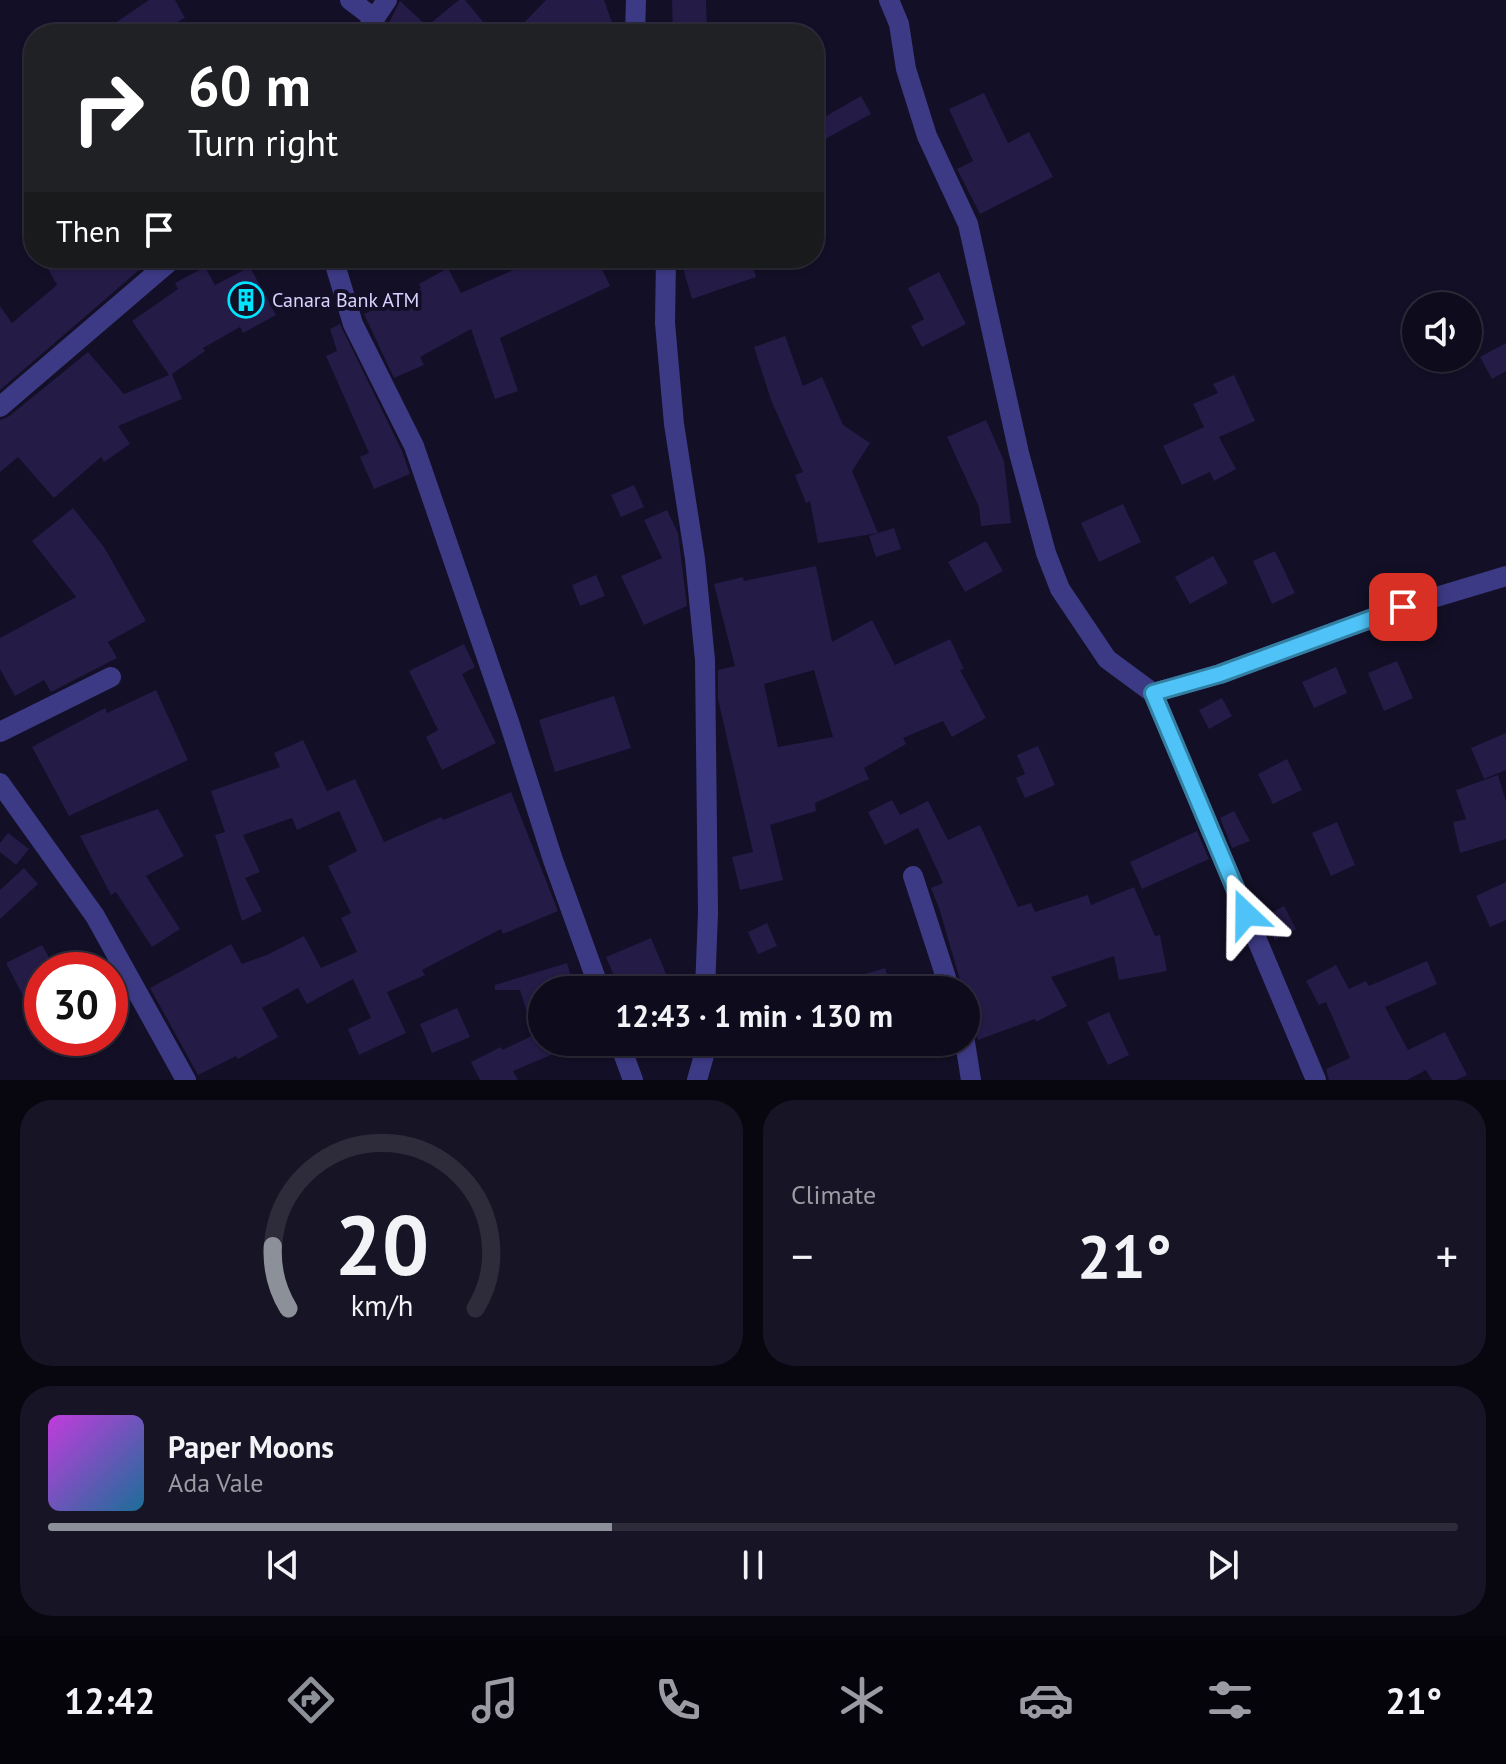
<!DOCTYPE html>
<html lang="en">
<head>
<meta charset="utf-8">
<style>
	:root { --surface:#0e0b1c; --page:#171425; --text:#f1f3f6; --muted:#9b9ba3; --line:#2e2b3b; --accent:#8c9099 }
	body { margin:0; font-family:"PT Sans",sans-serif; background:var(--page); color:var(--text); height:100vh; display:flex; flex-direction:column; font-size:30px; white-space:nowrap }
	* { box-sizing:border-box; margin:0 }
	p { font-size:26px; color:var(--muted) }
	.icon { flex:none; width:44px; height:44px; fill:none; stroke:currentColor; stroke-width:2; stroke-linecap:round; stroke-linejoin:round }
	.map { position:relative; height:1080px; overflow:hidden }
	.panel { display:flex; flex-direction:column; gap:20px; padding:20px; background:#08060f; flex:1 }
	.panel>* { flex:none }
	.banner { position:absolute; left:24px; top:24px; width:800px; height:244px; border-radius:32px; box-shadow:0 2px 6px #0004,0 0 0 2px var(--line); background:#202124; color:#fff; overflow:hidden }
	.tools { position:absolute; left:1402px; top:292px; display:grid; gap:16px }
	.tools a { display:grid; place-items:center; width:80px; height:80px; border-radius:50%; background:var(--surface); box-shadow:0 2px 6px #0004,0 0 0 2px var(--line); font-size:40px }
	.speed { position:absolute; left:24px; top:952px; display:flex; gap:16px; font-size:40px; font-weight:700; text-align:center }
	.speed>* { display:grid; place-content:center; width:104px; height:104px; border-radius:50%; background:var(--surface); box-shadow:0 2px 6px #0004,0 0 0 2px var(--line); line-height:1 }
	.speed .limit { border:12px solid #d22; background:#fff; color:#111 }
	.pin { position:absolute; display:grid; place-items:center; width:68px; height:68px; color:#fff; margin:-34px; border-radius:16px; box-shadow:0 4px 12px #0006 }
	.me { position:absolute; width:88px; margin:-44px; rotate:337deg; stroke-linejoin:round; filter:drop-shadow(0 0 6px #0008) }
	.turn { display:flex; align-items:center; gap:28px; height:168px; padding:0 32px; font-size:36px }
	.turn .icon { width:104px; height:104px; stroke-width:2.5 }
	.turn b { display:block; font-size:56px; line-height:68px }
	.then { display:flex; align-items:center; height:76px; padding:0 32px; background:#0003; gap:16px; font-size:30px }
	.big { font-size:60px; font-weight:700; line-height:1.1 }
	.panel .widget { flex:1; display:flex; flex-direction:column; justify-content:center; gap:12px; min-width:0; padding:0 28px; border-radius:32px; background:var(--page) }
	.panel .dial { align-items:center; gap:0 }
	.dial svg { height:208px; overflow:visible; fill:none; stroke:var(--line); stroke-width:7; stroke-linecap:round; text-anchor:middle }
	.dial text { fill:var(--text); stroke:none }
	.song { display:flex; align-items:center; gap:24px }
	.cover { width:96px; height:96px; border-radius:12px; background:linear-gradient(135deg,hsl(290 70% 55%),hsl(200 70% 35%)) }
	.played { height:8px; border-radius:4px; background:linear-gradient(90deg,var(--accent) 40%,var(--line) 40%) }
	.keys { display:flex; justify-content:space-around; direction:ltr }
	.heat { display:flex; justify-content:space-between; align-items:center; font-size:44px; direction:ltr }
	.panel .tiles { flex:1; display:grid; gap:20px; grid-template-columns:1fr 1fr }
	.widget:last-child { grid-column:span 2 }
	.trip { position:absolute; left:528px; top:976px; width:452px; height:80px; border-radius:40px; background:var(--surface); box-shadow:0 2px 6px #0004,0 0 0 2px var(--line); font-weight:700; line-height:80px; text-align:center }
	.dock { display:flex; height:128px; justify-content:space-around; align-items:center; background:#06040b; color:var(--muted) }
	.dock .icon { width:56px; height:56px }
	.dock .current { color:var(--accent) }
	.dock b { font-size:36px; color:var(--text) }
	.map>svg:first-child { display:block }
	.building { fill:#241b47; fill-rule:evenodd }
	.lines { fill:none; stroke-linecap:round; stroke-linejoin:round }
	.minor { stroke:#3d3a85; stroke-width:20 }
	.route-casing { stroke:#337fa1; stroke-width:20 }
	.route { stroke:#4fc3f7; stroke-width:14 }
	.labels { text-anchor:middle; stroke-width:8; stroke-linejoin:round; paint-order:stroke }
	.poi-label { font-size:20px; fill:#d9d4ff; stroke:#130f26; text-anchor:start }
</style>
</head>
<body>
<div class="map">
<svg width="1506" height="1080" viewBox="0 0 1506 1080">
	<rect width="100%" height="100%" fill="#130f26"/>
	<!-- building -->
	<path class="building" d="M149,0h26l10,18 -29,16h-57z
		M459,0h6l28,34h-110l17,-33 27,25z
		M546,0h58l12,34h-103z
		M672,0h34l1,34h-34z
		M984,93l24,50 21,-11 24,45 -73,37 -23,-45 16,-8 -24,-52z
		M861,96l10,18 -57,31v-22z
		M42,258h111l-153,132v-84l12,17 45,-38z
		M516,258h81l13,28 -110,52 18,53 -23,8 -24,-70 -51,28 4,8 -30,13 -30,-64 57,-26 -2,-4 29,-16 13,25 59,-26z
		M680,258h70l6,19 -64,22z
		M205,267l10,18 35,-18 26,48 -33,18 -3,-6 -37,21 2,3 -33,23 10,25 -64,27 12,18 -26,18 -3,-5 -47,41 -36,-41 -18,15v-52l8,-3 80,-65 36,42 45,-19 -37,-54 46,-32 -3,-6z
		M939,272l27,52 -44,23 -11,-21 13,-7 -16,-31z
		M340,324l62,127 8,23 -36,15 -14,-32 9,-4 -43,-97 11,-5 -7,-22z
		M785,336l18,50 19,-9 21,48 27,18 -18,28 26,62 -60,10 -8,-42 -4,2 -11,-28 8,-3 -32,-72 -17,-53z
		M1506,343v28l-14,8 -12,-22z
		M1234,375l21,46 -36,16 17,32 -22,12 -4,-9 -28,13 -19,-39 41,-19 -11,-23 25,-11 -5,-9z
		M986,420l18,41 7,62 -30,3 -2,-19 -32,-70z
		M634,485l10,22 -23,10 -10,-22z
		M1123,504l18,38 -42,20 -18,-39z
		M73,508l31,39 42,74 -38,21 9,16 -66,34 -7,-12 -29,16 -15,-27v-31l76,-41 -44,-56z
		M667,510l11,23 9,73 -43,19 -23,-49 41,-18 -18,-38z
		M894,528l7,21 -25,8 -7,-21z
		M986,541l17,30 -38,21 -17,-30z
		M1275,551l20,42 -23,11 -19,-43z
		M1213,556l15,27 -38,21 -15,-27z
		M816,566l16,76 40,-22 23,45 55,-26 14,30 -4,1 26,48 -34,19 -9,-16 -40,17 3,6 -42,24 5,11 -54,24 1,8 -46,14 13,55 -43,10 -8,-33 21,-5 -35,-153v-29l17,-4 -21,-82 29,-7 1,4zM814,670l19,67 -55,10 -14,-63z
		M596,575l9,21 -25,10 -8,-21z
		M464,644l11,23 -13,7 34,69 -54,27 -16,-33 12,-7 -29,-59z
		M1397,661l16,37 -29,13 -16,-38z
		M1336,667l11,26 -33,15 -12,-26z
		M156,690l32,70 -119,56 -37,-69 73,-39 2,5z
		M614,696l17,52 -76,24 -16,-52z
		M1222,698l10,18 -23,13 -10,-19z
		M1506,733v37l-22,9 -13,-31z
		M303,740l24,51 28,-12 29,63 57,-25 2,3 68,-28 47,119 -55,23 -2,-5 -79,41 3,5 -38,17 19,41 -47,22 -11,-26 23,-11 -18,-39 -46,25 -9,-16 -36,20 16,29 -40,22 -2,-3 -38,19 -48,-87 81,-44 11,20 27,-10 35,-18 17,32 36,-16 -16,-34 10,-5 -23,-47 29,-15 -18,-40 -42,19 -5,-12 -49,17 17,37 -15,6 17,33 -20,10 -27,-86 10,-3 -14,-41 69,-24 -6,-14z
		M1038,746l17,39 -30,13 -9,-20 9,-4 -8,-19z
		M1287,759l15,31 -29,14 -15,-30z
		M1498,775l8,27v37l-46,14 -7,-31 13,-3 -10,-29z
		M892,800l8,15 28,-14 20,39 32,-15 38,82 13,-4 4,9 53,-17 3,10 43,-18 21,49 5,-1 7,36 -48,9 -5,-24 -63,21 16,29 -31,16 -1,-3 -57,21 -3,-7 -8,-3 -1,-40h-3l-24,-82 -8,-20 12,-5 -25,-55 -33,17 -17,-33z
		M158,809l26,47 -38,20 34,53 -28,18 -36,-55 -5,3 -31,-59z
		M1234,811l16,30 -18,7 -12,-30z
		M1337,822l18,43 -24,11 -19,-43z
		M1197,831l12,28 -67,30 -12,-27z
		M8,833l21,16 -13,16 -16,-13v-9z
		M24,868l14,16 -38,35v-29z
		M1506,882v38l-16,7 -14,-31z
		M1284,906l12,23 -21,11 -12,-23z
		M767,923l10,23 -19,8 -10,-22z
		M651,938l18,43 -21,9h-28l-14,-33z
		M42,945l14,25h-14v62l-36,-69z
		M1427,961l10,23 -52,23 23,43 37,-18 22,43 -11,5h-24l-6,-10 -19,10h-78l-3,-11 24,-11 -24,-56 -7,3 -13,-24 30,-16 13,24 17,-8 3,5z
		M567,963l8,27h-33v52h40l-69,29 5,9h-38l-9,-18 30,-15 1,3 32,-15 -14,-45h-25v-5z
		M885,968l7,22h-63v-5z
		M457,1008l13,29 -38,16 -12,-29z
		M1109,1012l20,43 -21,10 -21,-43z"/>
	<g class="lines">
		<!-- minor -->
		<path class="minor" d="M350,0l25,19
			M889,0l10,24 7,45 21,67 41,88 51,229 27,100 14,36 47,70 46,34 67,-19 183,-67 103,-31
			M364,34l23,-34
			M635,34l1,-34
			M333,258l20,66 61,122 95,276 44,138 47,130
			M666,258l-1,65 9,101 21,135 10,101 3,253 -3,77
			M0,407l174,-149
			M1153,693l163,387
			M0,732l111,-55
			M0,783l95,133 91,164
			M913,876l37,114
			M619,1042l14,38
			M965,1042l6,38
			M697,1080l8,-28v-10"/>
	</g>
	<g class="lines">
		<defs>
			<path id="route" d="M1246,914l-93,-221 67,-19 183,-67"/>
		</defs>
		<!-- route casing -->
		<use href="#route" class="route-casing"/>
		<!-- route -->
		<use href="#route" class="route"/>
	</g>
	<!-- icons -->
	<defs>
		<symbol id="building-ring" viewBox="-11 -11 22 22"><circle r="9.5" fill="#130f26" stroke="#00e5ff" stroke-width="1.5"/><path d="M-4-6H4V6H1V3H-1V6H-4ZM-2.5-4.3h1.7v1.8h-1.7ZM.8-4.3h1.7v1.8H.8ZM-2.5-1h1.7V.8h-1.7ZM.8-1h1.7V.8H.8Z" fill="#00e5ff"/></symbol>
	</defs>
	<g fill-rule="evenodd">
		<use href="#building-ring" x="226" y="280" width="40" height="40"/>
	</g>
	<g class="labels">
		<!-- poi labels -->
		<g class="poi-label">
			<text x="272" y="307">Canara Bank ATM</text>
		</g>
	</g>
</svg>
<div class="tools">
<a><svg class="icon" aria-label="sound" viewBox="0 0 24 24"><path d="M4 9h4l5-4v14l-5-4H4zM17 9q2 3 0 6"/></svg></a>
</div>
<div class="speed"><div class="limit">30</div></div>
<div class="pin" style="left:1403px;top:607px;background:#d93025"><svg class="icon" aria-label="arrive" viewBox="0 0 24 24"><path d="M6 21V4h12l-3 4 3 4H6"/></svg></div>
<svg class="me" style="left:1246px;top:914px" viewBox="-20 -20 40 40"><path d="M0-17L14 15 0 8-14 15z" fill="#4fc3f7" stroke="#fff" stroke-width="4"/></svg>
<div class="trip">12:43 · 1 min · 130 m</div>
<div class="banner">
<div class="turn"><svg class="icon" aria-label="right" viewBox="0 0 24 24"><path d="M7 20v-9h11M14 6l5 5-5 5"/></svg><div><b>60 m</b>Turn right</div></div>
<div class="then">Then<svg class="icon" aria-label="arrive" viewBox="0 0 24 24"><path d="M6 21V4h12l-3 4 3 4H6"/></svg></div>
</div>
</div>
<section class="panel">
<div class="tiles">
<div class="widget dial"><svg viewBox="0 0 100 80">
<path d="M14 69A42 42 0 1 1 86 69"/>
<path d="M14 69A42 42 0 0 1 8 45" stroke="#8c9099"/>
<text x="50" y="56" font-size="32" font-weight="700">20</text>
<text x="50" y="72" font-size="11">km/h</text>
</svg></div>
<div class="widget"><p>Climate</p>
<div class="heat"><a>−</a><b class="big">21°</b><a>+</a></div>
</div>
<div class="widget">
<div class="song"><i class="cover"></i><div><b>Paper Moons</b><p>Ada Vale</p></div></div>
<div class="played"></div>
<div class="keys"><svg class="icon" aria-label="previous" viewBox="0 0 24 24"><path d="M18 5L8 12l10 7zM5 5v14"/></svg><svg class="icon" aria-label="pause" viewBox="0 0 24 24"><path d="M8 5v14M16 5v14"/></svg><svg class="icon" aria-label="next" viewBox="0 0 24 24"><path d="M6 5l10 7-10 7zM19 5v14"/></svg></div>
</div>
</div>
</section>
<nav class="dock">
<b>12:42</b>
<svg class="icon current" aria-label="directions" viewBox="0 0 24 24"><path d="M12 3l9 9-9 9-9-9zM9 14v-3h6M13 9l2 2-2 2"/></svg>
<svg class="icon" aria-label="music" viewBox="0 0 24 24"><path d="M9 18V5l10-2v13"/><circle cx="6" cy="18" r="3"/><circle cx="16" cy="16" r="3"/></svg>
<svg class="icon" aria-label="phone" viewBox="0 0 24 24"><path d="M5 4h4l2 5-3 2q2 4 5 5l2-3 5 2v4C11 20 4 13 5 4z"/></svg>
<svg class="icon" aria-label="climate" viewBox="0 0 24 24"><path d="M12 3v18M4 7l16 10M4 17L20 7"/></svg>
<svg class="icon" aria-label="car" viewBox="0 0 24 24"><path d="M5 17H2v-5l4-1 3-4h7l3 4 3 1v5h-3M9 17h6M6 11h13"/><circle cx="7" cy="17" r="2"/><circle cx="17" cy="17" r="2"/></svg>
<svg class="icon" aria-label="filters" viewBox="0 0 24 24"><path d="M4 7h16M4 17h16"/><circle cx="9" cy="7" r="2"/><circle cx="15" cy="17" r="2"/></svg>
<b>21°</b>
</nav>
</body>
</html>
